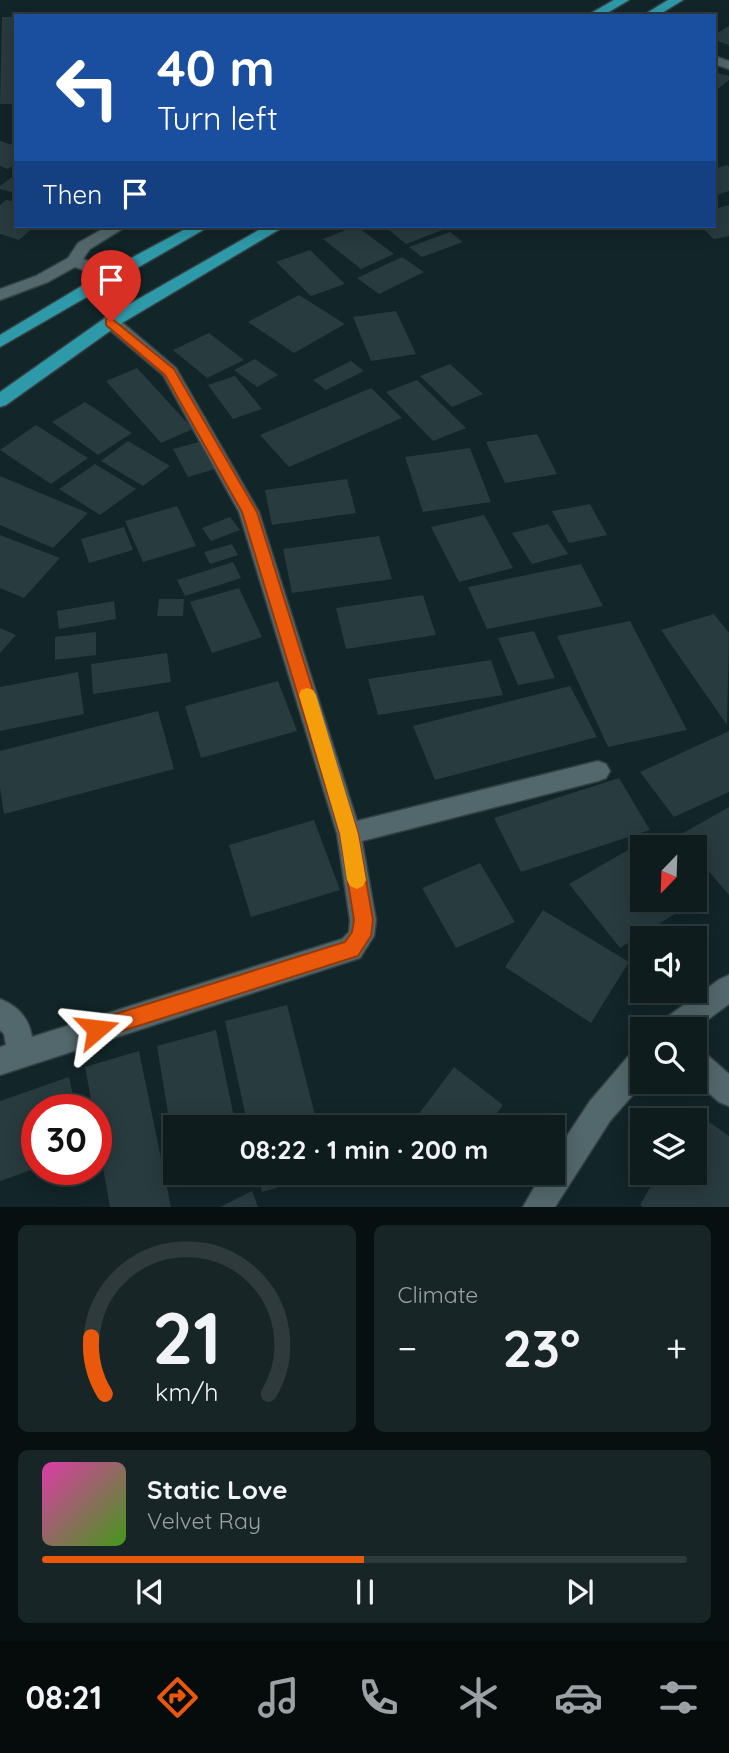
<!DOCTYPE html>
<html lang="en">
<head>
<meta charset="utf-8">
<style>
	:root { --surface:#0e1c1e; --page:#172527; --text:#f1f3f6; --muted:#9ba1a4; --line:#2e3a3c; --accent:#ea580c }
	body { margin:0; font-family:Quicksand,sans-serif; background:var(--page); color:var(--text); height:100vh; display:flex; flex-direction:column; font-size:26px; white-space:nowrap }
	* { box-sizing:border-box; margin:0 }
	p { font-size:23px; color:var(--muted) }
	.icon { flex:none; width:38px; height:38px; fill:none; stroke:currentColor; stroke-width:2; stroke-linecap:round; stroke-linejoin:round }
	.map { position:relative; height:1207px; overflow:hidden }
	.details { display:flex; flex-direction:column; gap:18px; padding:18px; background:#080f10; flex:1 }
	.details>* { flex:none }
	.hud { position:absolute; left:14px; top:14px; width:702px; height:214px; border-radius:0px; box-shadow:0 4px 18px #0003,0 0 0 2px var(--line); background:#1a4fa0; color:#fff; overflow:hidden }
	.needle { width:46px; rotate:203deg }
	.fabs { position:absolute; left:630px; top:835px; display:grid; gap:14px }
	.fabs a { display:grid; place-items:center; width:77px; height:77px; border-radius:0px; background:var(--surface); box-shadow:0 4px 18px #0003,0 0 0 2px var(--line); font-size:35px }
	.speed { position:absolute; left:21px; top:1094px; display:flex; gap:14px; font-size:35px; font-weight:700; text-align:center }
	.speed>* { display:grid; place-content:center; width:91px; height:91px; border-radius:50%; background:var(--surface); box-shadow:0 4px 18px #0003,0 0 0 2px var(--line); line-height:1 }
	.speed .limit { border:10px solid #d22; background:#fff; color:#111 }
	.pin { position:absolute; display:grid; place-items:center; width:60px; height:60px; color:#fff; margin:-72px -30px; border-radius:50% 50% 50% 0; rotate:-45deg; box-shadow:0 0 7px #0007 }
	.pin .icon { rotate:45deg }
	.me { position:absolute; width:77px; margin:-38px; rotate:73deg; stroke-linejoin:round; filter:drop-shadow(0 0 5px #0008) }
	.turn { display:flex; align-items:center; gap:24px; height:147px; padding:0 28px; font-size:32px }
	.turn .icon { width:91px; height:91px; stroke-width:2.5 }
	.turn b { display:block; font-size:49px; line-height:60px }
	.then { display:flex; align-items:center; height:66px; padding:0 28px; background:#0003; gap:14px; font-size:26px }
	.big { font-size:52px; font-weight:800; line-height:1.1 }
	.details .tile { flex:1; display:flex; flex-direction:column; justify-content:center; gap:10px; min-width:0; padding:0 24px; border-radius:10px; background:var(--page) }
	.details .dial { align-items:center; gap:0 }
	.dial svg { height:182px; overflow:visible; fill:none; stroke:var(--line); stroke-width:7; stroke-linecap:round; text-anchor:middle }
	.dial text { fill:var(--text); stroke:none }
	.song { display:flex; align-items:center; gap:21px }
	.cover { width:84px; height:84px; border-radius:10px; background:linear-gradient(135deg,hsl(320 70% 55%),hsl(100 70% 35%)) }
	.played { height:7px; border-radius:4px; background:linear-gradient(90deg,var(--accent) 50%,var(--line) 50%) }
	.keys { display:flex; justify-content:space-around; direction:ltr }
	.heat { display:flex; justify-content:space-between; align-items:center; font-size:38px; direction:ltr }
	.details .tiles { flex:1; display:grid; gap:18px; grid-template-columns:1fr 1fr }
	.tile:last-child { grid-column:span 2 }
	.trip { position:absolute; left:163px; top:1115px; width:402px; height:70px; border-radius:0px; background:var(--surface); box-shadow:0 4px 18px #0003,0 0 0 2px var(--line); font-weight:800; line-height:70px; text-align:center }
	.tab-bar { display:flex; height:112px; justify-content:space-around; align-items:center; background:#060b0c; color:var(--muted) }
	.tab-bar .icon { width:49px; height:49px }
	.tab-bar .active { color:var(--accent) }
	.tab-bar b { font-size:32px; color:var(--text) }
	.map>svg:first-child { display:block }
	.building { fill:#283b3f }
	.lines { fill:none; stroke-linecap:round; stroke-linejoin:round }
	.minor-casing { stroke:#344144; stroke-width:3 }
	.major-casing { stroke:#344144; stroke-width:3 }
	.minor { fill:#53686c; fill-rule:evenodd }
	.major { fill:#2e9aa9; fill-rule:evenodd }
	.route { fill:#ea580c; stroke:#983908; stroke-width:2 }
	.slow { fill:#f59e0b }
</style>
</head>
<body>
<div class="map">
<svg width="729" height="1207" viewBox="0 0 729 1207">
	<rect width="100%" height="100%" fill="#122528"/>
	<!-- building -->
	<path class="building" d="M2,17h14v87h-16z
		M729,26v19l-15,-5v-5z
		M714,72l15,4v4l-15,12z
		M0,141l16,5v17l-8,6 -8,-3z
		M727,165l2,2v24l-15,5v-27z
		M16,174v19l-16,-4v-3z
		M6,200l10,2v24h19l-16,14 -19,-6v-29z
		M729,205v31l-15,3 -14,-13h14v-17z
		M356,226l38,28 -33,15 -38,-30z
		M384,226h57l4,3 -39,15z
		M450,232l13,10 -41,15 -13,-10z
		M310,250l35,34 -34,12 -35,-34z
		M402,257l22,15 -45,22 -22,-16z
		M299,295l46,29 -51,29 -46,-31z
		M396,311l20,43 -45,7 -18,-44z
		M209,333l35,27 -37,18 -34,-28z
		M255,359l23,16 -21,12 -23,-17z
		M351,361l13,10 -38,19 -13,-10z
		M450,364l33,30 -31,13 -32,-31z
		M137,368l56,61 -32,14 -55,-62z
		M235,376l27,33 -29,10 -25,-34z
		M417,380l49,48 -33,13 -47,-49z
		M371,388l31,30 -113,49 -29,-32z
		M85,402l47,31 -34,22 -46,-33z
		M36,425l52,33 -37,26 -51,-34z
		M537,434l20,40 -52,9 -19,-41z
		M128,441l42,25 -27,20 -42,-25z
		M199,442l16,27 -27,8 -15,-28z
		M470,448l21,54 -68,10 -18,-55z
		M95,464l41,25 -36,26 -41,-26z
		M0,476l88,37 -35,35 -53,-23z
		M347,479l9,34 -84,12 -7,-35z
		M590,504l17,31 -38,8 -17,-32z
		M177,506l19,40 -53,16 -18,-41z
		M484,515l29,53 -54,14 -28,-55z
		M230,517l10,13 -29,11 -9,-13z
		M548,524l20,30 -36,10 -20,-31z
		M124,527l9,23 -44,13 -8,-24z
		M0,535l60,23 -36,40 -24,-10z
		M379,536l13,43 -100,14 -9,-44z
		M232,544l6,11 -28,9 -6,-12z
		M233,562l8,16 -56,18 -8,-16z
		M581,564l22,42 -116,23 -19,-42z
		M239,588l23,49 -50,16 -22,-51z
		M423,595l13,40 -90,14 -10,-41z
		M159,599h25l-1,17h-26z
		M114,601l2,18 -57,10 -2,-18z
		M714,614l15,19 -2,92 -66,-95z
		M630,621l57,109 -79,17 -51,-111z
		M0,628l16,7 -16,18z
		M534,631l21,47 -37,7 -20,-47z
		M96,632v23l-41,5v-23z
		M167,653l4,29 -78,12 -2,-30z
		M491,660l12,35 -125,20 -10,-36z
		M78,672l6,42 -84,17v-44z
		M278,681l19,50 -96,27 -16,-52z
		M570,686l27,51 -162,43 -22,-54z
		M158,711l16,58 -170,45 -4,-26v-37z
		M729,731v61l-55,25 -34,-45z
		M619,778l31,52 -129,42 -27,-54z
		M729,807v88l-34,-40v-8h-8l-9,-11z
		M314,820l26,70 -89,27 -22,-72z
		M647,839l7,8h-12v53h53v-5l4,4 -79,49 -51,-64z
		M480,863l35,59 -59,26 -34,-60z
		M543,910l86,52 -38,61 -86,-56z
		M287,1005l31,122h-70l-23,-106z
		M216,1030l20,97h-61l-1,23 -17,-104z
		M139,1051l32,156h-61l-14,-79v-18h-3l-8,-43z
		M454,1067l49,38 -15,22h-79z
		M69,1077l7,33h-39v58l-37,13v-80z
		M695,1112l34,24v71h-86l-3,-2 19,-33h36v-52h-5z
		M258,1172h68v1l-64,19z
		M434,1172h22l-8,12z
		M252,1191l6,16h-38z"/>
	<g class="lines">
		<defs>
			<path id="minor" d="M714,56l15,5v8l-15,-5z
				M108,226h19l-37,23 -7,10 34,13 2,3 -2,3h-12l-30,-11 -27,15 -48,18v-11l36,-13 32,-18 10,-15z
				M111,317l6,1 59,50 83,144 98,309 241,-60 8,3 4,7 -4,7 -8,3 -236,60 14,79 -2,16 -14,22 -360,117v-28l6,-2 -2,-11 -4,-4v-31c18,7 29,19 32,38l310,-98 7,-7 1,-12 -13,-86 -98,-322 -76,-137 -58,-49 -2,-4 2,-4z
				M729,975v29l-34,25h-36l4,-9 57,-41z
				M642,1048l2,34 -34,39 -55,86h-32l20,-35h10v-15l37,-56 42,-49z
				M695,1049l10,4 24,21v32l-10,-4 -24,-21z"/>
			<path id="major" d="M614,0h15l-27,16h-16z
				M668,0h15l-26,16h-15z
				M191,226h19l-210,121v-12l105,-63z
				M266,226h19l-168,100 -111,79 -6,2v-15l105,-74z"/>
		</defs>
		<!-- minor casing -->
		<use href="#minor" class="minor-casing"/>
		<!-- major casing -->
		<use href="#major" class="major-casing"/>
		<!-- minor -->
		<use href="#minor" class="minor"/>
		<!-- major -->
		<use href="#major" class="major"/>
	</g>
	<!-- route -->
	<path class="route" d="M111,318l63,51 83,143 101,322 15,86 -2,16 -13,20 -261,83 -7,-3 -3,-7 3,-7 255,-80 7,-10 2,-12 -14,-86 -98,-322 -77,-137 -59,-50v-6z"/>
	<!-- slow -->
	<path class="slow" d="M307,688l6,2 3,5 42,139 8,46 -3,6 -6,3 -7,-3 -3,-6 -7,-46 -41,-139 2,-5z"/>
</svg>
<div class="fabs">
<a><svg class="needle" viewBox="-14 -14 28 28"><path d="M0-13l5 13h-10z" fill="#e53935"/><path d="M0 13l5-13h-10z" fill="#9ba1a4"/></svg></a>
<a><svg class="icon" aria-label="sound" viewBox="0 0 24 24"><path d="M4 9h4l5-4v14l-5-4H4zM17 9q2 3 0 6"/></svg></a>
<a><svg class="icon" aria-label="search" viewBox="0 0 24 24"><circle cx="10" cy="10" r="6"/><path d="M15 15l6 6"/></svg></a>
<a><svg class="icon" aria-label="layers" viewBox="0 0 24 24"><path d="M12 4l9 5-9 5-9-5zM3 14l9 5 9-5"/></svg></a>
</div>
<div class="speed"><div class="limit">30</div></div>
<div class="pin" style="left:111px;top:322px;background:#d93025"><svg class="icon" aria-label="arrive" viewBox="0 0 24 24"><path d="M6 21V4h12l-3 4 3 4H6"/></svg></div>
<svg class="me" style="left:97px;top:1029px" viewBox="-20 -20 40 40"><path d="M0-17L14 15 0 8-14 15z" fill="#ea580c" stroke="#fff" stroke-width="4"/></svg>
<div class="trip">08:22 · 1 min · 200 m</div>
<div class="hud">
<div class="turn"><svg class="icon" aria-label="left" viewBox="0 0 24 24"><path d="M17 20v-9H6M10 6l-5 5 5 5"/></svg><div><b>40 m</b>Turn left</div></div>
<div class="then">Then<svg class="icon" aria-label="arrive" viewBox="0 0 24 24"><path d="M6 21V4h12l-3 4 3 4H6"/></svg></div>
</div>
</div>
<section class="details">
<div class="tiles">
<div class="tile dial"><svg viewBox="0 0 100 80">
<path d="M14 69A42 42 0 1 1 86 69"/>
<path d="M14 69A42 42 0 0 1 8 44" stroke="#ea580c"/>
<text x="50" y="56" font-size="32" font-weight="700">21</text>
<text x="50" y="72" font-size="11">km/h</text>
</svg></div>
<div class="tile"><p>Climate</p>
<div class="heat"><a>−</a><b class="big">23°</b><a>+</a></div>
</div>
<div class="tile">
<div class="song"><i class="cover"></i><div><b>Static Love</b><p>Velvet Ray</p></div></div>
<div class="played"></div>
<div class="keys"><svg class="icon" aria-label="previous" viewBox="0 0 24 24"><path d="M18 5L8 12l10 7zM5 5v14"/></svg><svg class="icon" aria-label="pause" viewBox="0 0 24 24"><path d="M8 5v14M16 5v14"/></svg><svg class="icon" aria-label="next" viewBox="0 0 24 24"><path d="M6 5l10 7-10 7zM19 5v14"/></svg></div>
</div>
</div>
</section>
<nav class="tab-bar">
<b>08:21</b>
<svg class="icon active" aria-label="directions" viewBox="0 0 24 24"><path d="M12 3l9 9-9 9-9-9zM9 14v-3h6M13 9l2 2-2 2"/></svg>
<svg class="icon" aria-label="music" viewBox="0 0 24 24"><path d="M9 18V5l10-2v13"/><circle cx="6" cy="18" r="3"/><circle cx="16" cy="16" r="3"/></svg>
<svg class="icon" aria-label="phone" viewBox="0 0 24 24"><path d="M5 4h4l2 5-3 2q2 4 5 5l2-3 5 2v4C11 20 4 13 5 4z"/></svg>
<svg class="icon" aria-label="climate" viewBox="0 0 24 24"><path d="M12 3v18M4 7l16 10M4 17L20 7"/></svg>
<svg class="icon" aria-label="car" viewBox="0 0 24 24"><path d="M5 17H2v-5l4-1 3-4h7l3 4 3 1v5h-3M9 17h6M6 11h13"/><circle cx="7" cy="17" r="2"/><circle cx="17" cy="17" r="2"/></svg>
<svg class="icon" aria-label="filters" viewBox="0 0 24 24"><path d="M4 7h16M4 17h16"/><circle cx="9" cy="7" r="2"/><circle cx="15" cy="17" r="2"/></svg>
</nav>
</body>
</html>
